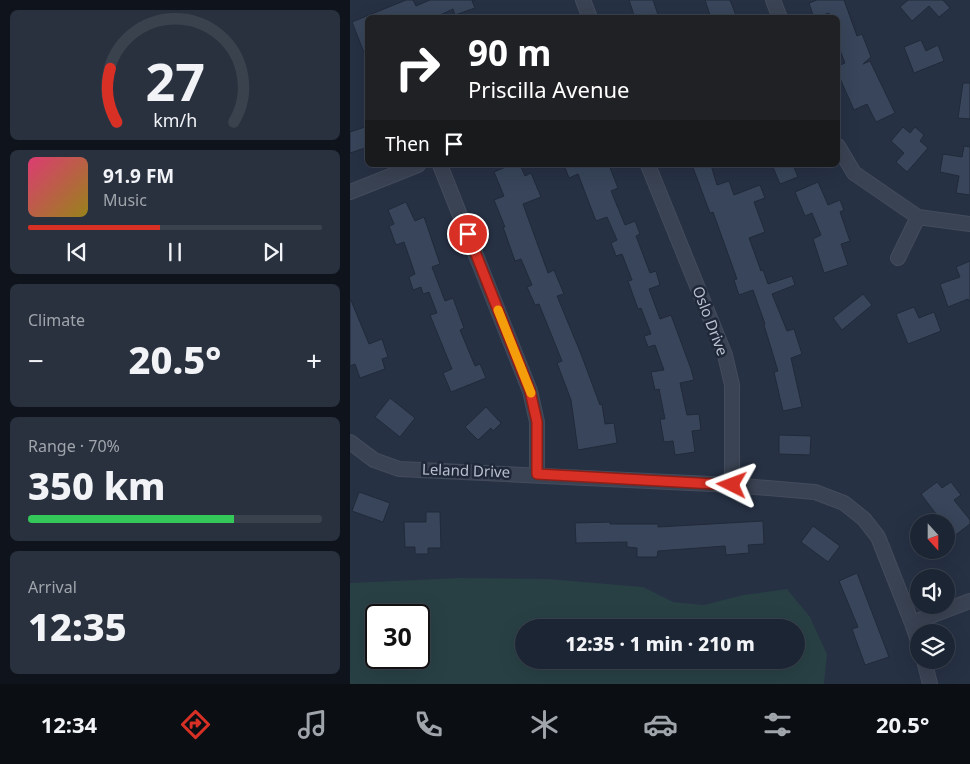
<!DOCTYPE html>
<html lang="en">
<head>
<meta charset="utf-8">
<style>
	:root { --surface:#1c2533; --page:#29313f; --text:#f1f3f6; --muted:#a0a5ac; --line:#3a424e; --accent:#d93025 }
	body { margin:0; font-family:"Noto Sans",sans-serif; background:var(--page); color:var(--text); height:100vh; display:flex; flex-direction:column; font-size:19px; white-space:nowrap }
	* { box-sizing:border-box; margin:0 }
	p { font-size:16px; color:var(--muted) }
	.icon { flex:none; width:28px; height:28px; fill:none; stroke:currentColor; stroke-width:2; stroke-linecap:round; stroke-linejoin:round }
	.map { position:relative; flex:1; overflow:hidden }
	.side { display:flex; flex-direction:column; gap:10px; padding:10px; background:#0f141c; width:350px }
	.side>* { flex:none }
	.banner { position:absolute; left:15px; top:15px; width:475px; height:152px; border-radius:8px; box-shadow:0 5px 20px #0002,0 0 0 1px var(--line); background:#202124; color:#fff; overflow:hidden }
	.needle { width:32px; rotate:159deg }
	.controls { position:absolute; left:560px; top:514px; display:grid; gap:10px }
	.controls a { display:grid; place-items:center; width:45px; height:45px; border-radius:50%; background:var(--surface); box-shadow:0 5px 20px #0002,0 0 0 1px var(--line); font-size:25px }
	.speed { position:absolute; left:15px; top:604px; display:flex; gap:10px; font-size:25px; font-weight:700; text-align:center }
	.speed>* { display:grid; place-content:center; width:65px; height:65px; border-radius:50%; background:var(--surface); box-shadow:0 5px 20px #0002,0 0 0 1px var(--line); line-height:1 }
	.speed .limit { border:2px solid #111; border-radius:8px; background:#fff; color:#111 }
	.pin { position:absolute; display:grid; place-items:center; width:42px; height:42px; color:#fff; margin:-21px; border:2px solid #fff; border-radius:50%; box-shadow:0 1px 5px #0007 }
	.me { position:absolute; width:55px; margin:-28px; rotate:273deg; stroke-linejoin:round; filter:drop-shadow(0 0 4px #0008) }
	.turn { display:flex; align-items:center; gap:18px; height:105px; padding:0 20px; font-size:22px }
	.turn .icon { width:65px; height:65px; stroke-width:2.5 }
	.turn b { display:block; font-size:35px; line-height:42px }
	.then { display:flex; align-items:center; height:48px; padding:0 20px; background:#0003; gap:10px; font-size:19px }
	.big { font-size:38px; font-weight:800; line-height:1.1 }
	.side .widget { flex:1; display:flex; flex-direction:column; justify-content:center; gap:8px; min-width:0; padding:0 18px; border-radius:8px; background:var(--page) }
	.side .dial { align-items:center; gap:0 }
	.dial svg { height:130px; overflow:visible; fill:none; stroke:var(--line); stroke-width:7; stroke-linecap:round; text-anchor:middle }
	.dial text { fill:var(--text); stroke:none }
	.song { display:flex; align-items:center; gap:15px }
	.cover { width:60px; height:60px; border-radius:8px; background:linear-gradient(135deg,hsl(340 70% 55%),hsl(50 70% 35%)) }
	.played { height:5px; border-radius:2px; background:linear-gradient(90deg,var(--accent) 45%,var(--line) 45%) }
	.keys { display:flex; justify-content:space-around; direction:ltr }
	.heat { display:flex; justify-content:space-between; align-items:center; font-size:28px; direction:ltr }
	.charge { height:8px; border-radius:4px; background:linear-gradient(90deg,#34c759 70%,var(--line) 0) }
	.trip { position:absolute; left:165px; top:619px; width:290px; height:50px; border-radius:25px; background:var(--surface); box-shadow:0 5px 20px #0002,0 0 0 1px var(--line); font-weight:800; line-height:50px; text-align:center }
	.tab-bar { display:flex; height:80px; justify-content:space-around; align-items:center; background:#0b0f14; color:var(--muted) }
	.tab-bar .icon { width:35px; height:35px }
	.tab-bar .current { color:var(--accent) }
	.tab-bar b { font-size:22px; color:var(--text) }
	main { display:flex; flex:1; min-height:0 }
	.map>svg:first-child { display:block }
	.green { fill:#284044; fill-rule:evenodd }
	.building { fill:#38455a; stroke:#212a3a }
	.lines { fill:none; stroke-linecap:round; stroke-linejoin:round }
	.minor-casing { stroke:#444c5c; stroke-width:16 }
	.minor { stroke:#3a4353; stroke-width:14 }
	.route-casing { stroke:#8d1f18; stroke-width:12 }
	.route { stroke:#d93025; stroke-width:9 }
	.slow { stroke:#f59e0b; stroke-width:9 }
	.labels { text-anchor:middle; stroke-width:5; stroke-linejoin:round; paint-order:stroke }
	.street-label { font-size:15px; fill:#b8bfcd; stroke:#1f2838 }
</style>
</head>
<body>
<main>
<section class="side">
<div class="widget dial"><svg viewBox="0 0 100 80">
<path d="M14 69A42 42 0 1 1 86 69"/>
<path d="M14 69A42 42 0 0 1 10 36" stroke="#d93025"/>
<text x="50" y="56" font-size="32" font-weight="700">27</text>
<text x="50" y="72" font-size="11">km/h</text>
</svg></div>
<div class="widget">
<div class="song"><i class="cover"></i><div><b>91.9 FM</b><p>Music</p></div></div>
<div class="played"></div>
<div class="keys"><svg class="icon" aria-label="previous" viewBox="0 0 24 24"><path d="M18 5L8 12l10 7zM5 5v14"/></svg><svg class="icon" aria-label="pause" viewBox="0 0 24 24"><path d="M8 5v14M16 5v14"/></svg><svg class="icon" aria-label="next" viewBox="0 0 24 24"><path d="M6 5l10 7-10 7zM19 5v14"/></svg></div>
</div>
<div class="widget"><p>Climate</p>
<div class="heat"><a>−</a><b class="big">20.5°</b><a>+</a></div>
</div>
<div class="widget"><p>Range · 70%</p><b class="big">350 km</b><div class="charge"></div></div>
<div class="widget"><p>Arrival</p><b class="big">12:35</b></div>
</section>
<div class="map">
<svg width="620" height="684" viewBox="0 0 620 684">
	<rect width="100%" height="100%" fill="#263144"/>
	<!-- green -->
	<path class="green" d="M109,578l89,1 95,8 30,15 31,3 39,-10 44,-6 23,28 17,37 -3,30h-474v-101zM26,615h43v43h-43zM174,628h272v32h-272z"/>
	<!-- building -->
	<path class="building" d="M56,0h7l3,6 14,-6h45l-3,1 3,7 -20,7 -2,-6 -19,9h-66l-1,42 -15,-38z
		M279,0h24l6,18h-24z
		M355,0h25l7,18h-26z
		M467,0h27l13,36 5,-2 9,23 -8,7 7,-3 25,52 -19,9 -9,-18 -13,6 -16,-36v-8l7,-3 -7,-18v-27h-8l-1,-5 -15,5 -5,-15z
		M558,0h35l7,8 -11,9 -10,-11 -17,15 -12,-14z
		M571,40l5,11 12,-6 6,16 -30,12 -10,-26z
		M613,83h7v36l-12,-1z
		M18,126v21l-18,6v-21z
		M553,127l7,6 5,-6 9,8 -4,6 8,7 -21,24 -11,-10 8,-9 -13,-12z
		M614,146l6,1v48l-14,-2 3,-17 -19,-4 3,-18 19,3z
		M160,165h10l5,11 6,-3 10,24 -18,7 25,69 6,-3 10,24 -7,2 24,58 19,51 2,-1 3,20 9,-1 3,20 -39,7 -7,-50 -14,-37 5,-2 -23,-57 -4,1 -8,-18 5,-2 -11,-26 -6,2 -12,-34h2l-11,-27 10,-4 -10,-24z
		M214,165h45l9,23 -7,3 14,34 10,-4 5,13 -4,2 14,37 6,-2 4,14 -11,4 11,30 11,-4 20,54 3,11 -14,3 7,32 12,-1 2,16 -9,1 3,21 -20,3 -2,-14 -9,1 -4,-23h5l-6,-30 -4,1 -4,-18 13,-2 -9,-25 -7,2 -4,-11 7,-2 -10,-26 -3,1 -10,-28 4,-1 -10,-26 -6,2 -5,-13 6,-3 -10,-23 -11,4 -18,-47 -9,4z
		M342,165h19l6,20 12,-4 5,14 26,-10 5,13 -11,4 11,30 -16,6 12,33 2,-1 5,14 24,-8 3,9 -23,9 15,37 7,-2 8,25 -11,4 11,49 -19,4 -9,-39 4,-1 -14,-46 1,-1 -12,-34 -14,5 -5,-15 3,-1 -24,-67 -3,1z
		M422,165h21l5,12 -18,7z
		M468,182l10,23 12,-5 4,10 -4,2 10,29 -9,3 7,21 -24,8 -11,-34 8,-4 -9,-22 -7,3 -10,-24z
		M56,202l9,19 9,-4 16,47 -8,3 13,34 8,-3 11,30 -4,2 15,36 5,-2 6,14 -35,14 -8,-19 9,-4 -22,-54 7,-2 -8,-21 -6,2 -2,-7 -8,3 -4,-13 6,-3 -11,-32 -8,3 -7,-19 5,-2 -6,-14z
		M620,261v41l-2,-3 -20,8 -8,-23 20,-7 -4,-10z
		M513,294l9,11 -30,25 -9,-12z
		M0,298l19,46 13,-5 6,18 -6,2 3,10 -25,9 -5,-14 -5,2z
		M564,307l5,11 15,-6 7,19 -33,13 -12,-30z
		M40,398l25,20 -15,19 -25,-20z
		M136,407l15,16 -8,8 -2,-3 -13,12 -13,-13z
		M429,435l32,1 -1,19 -31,-1z
		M587,482l5,6 9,-6 10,13 -7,5 16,20v4l-17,13 -7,-9v-6h-4l-21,-28z
		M9,492l31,11 -7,19 -31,-11z
		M76,512h14l1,36h-13v6h-13v-7h-10l-1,-25h22z
		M413,521l1,23 -16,1 1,8 -23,2 -1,-9 -67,5 -1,6h-20v-9l-10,-1v-5l-51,1 -1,-20 35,-1v2h48v3z
		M463,526l27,20 -12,16 -27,-20z
		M507,573l32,84 -24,8 -13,-36 6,-2 -19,-46z"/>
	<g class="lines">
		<defs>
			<path id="minor" d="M233,0l7,18
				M423,0l7,18
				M488,146l16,27 64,44 52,7
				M90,165l90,226 7,31v52
				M298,165l77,190 7,30v100
				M0,192l68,-27
				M548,258l20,-41
				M0,442l24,18 25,9 333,16 83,7 29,11 20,16 14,18 34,86 7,21
				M562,623l58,-22
				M574,660l6,24"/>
		</defs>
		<!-- minor casing -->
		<use href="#minor" class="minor-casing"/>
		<!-- minor -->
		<use href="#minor" class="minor"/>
	</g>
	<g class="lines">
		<defs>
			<path id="route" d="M118,234l62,157 7,31v52l195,11"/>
		</defs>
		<!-- route casing -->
		<use href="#route" class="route-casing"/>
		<!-- route -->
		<use href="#route" class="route"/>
		<!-- slow -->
		<path class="slow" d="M148,310l33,83"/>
	</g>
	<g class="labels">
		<!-- street labels -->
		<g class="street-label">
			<text transform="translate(360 321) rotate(69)" y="5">Oslo Drive</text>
			<text transform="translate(116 471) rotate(2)" y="5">Leland Drive</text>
		</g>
	</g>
</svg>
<div class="controls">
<a><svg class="needle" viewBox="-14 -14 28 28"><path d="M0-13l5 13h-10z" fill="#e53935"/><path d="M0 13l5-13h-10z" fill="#a0a5ac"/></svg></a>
<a><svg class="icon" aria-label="sound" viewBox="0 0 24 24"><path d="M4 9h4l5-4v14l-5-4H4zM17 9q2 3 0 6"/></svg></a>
<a><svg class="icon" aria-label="layers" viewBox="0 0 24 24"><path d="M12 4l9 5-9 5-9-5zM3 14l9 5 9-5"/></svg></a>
</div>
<div class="speed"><div class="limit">30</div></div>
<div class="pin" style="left:118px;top:234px;background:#d93025"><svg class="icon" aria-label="arrive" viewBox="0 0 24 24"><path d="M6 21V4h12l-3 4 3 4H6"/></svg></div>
<svg class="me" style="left:382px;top:485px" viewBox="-20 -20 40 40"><path d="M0-17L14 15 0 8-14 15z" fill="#d93025" stroke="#fff" stroke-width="4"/></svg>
<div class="trip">12:35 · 1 min · 210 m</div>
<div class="banner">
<div class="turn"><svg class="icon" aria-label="right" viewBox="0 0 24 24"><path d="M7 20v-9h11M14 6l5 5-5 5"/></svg><div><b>90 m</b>Priscilla Avenue</div></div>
<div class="then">Then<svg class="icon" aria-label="arrive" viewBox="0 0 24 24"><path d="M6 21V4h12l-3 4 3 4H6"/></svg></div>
</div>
</div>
</main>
<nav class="tab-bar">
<b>12:34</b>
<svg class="icon current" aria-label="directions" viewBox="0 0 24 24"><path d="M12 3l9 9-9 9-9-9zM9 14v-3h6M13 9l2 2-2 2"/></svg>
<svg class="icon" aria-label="music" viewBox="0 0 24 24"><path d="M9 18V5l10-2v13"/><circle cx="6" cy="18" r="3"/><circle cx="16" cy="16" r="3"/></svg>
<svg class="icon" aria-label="phone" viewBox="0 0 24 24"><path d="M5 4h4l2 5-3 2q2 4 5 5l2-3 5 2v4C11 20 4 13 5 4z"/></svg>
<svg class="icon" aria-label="climate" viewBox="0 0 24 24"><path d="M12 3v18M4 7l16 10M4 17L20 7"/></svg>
<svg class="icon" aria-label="car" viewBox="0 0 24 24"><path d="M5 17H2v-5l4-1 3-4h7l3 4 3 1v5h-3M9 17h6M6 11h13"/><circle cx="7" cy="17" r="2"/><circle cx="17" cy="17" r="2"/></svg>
<svg class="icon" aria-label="filters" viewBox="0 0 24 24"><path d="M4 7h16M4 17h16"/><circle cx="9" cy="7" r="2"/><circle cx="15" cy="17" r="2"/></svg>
<b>20.5°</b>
</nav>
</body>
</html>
